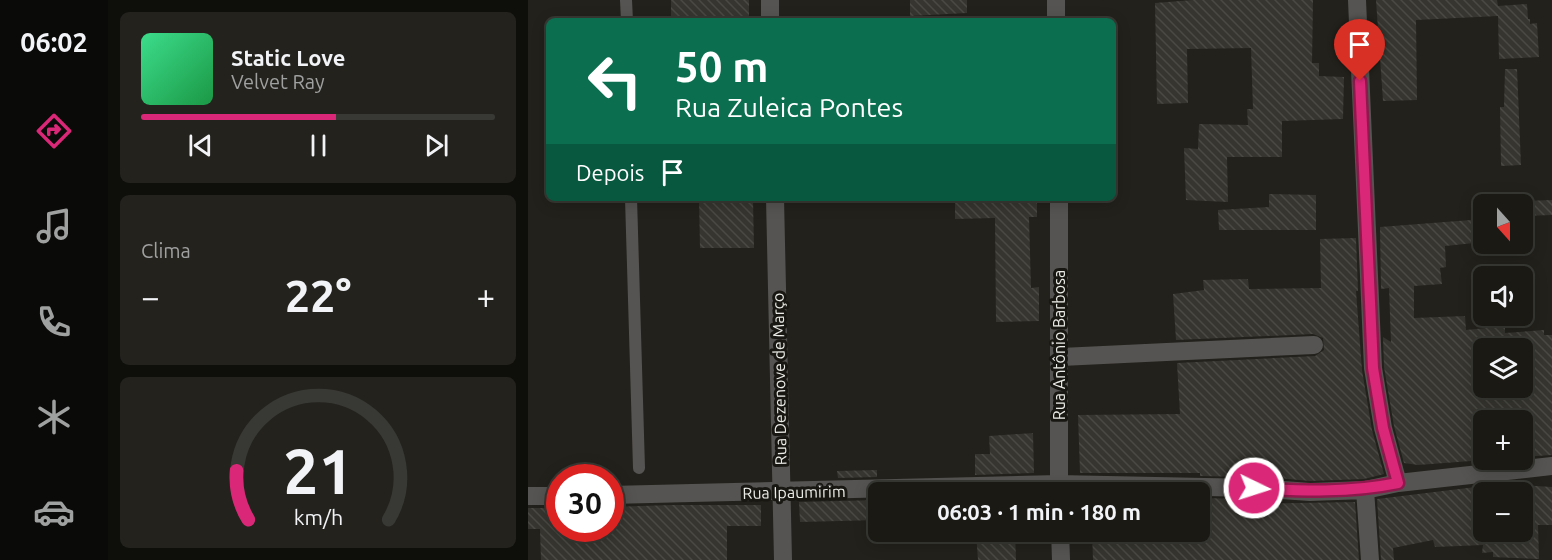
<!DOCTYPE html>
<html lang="pt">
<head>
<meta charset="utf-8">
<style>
	:root { --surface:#1a1914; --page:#23221d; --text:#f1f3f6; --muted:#9fa0a0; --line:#383834; --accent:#db2777 }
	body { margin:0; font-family:Ubuntu,sans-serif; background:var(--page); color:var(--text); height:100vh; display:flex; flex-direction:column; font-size:22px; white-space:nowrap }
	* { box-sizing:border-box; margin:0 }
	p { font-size:20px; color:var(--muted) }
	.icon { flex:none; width:33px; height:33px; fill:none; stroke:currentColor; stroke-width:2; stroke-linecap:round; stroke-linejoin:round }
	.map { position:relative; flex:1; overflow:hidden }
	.side { display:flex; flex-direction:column; gap:12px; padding:12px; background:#0e0e0b; width:420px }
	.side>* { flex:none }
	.top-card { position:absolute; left:18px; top:18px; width:570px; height:183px; border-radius:9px; box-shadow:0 3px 15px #0003,0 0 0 2px var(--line); background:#0b6e4f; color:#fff; overflow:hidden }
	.needle { width:39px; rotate:159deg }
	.fabs { position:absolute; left:945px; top:194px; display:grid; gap:12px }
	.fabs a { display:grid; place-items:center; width:60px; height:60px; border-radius:9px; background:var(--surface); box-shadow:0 3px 15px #0003,0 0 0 2px var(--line); font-size:30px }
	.speed { position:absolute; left:18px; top:464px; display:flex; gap:12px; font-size:30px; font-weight:700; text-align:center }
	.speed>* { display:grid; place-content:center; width:78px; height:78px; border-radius:50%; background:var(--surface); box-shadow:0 3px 15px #0003,0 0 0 2px var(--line); line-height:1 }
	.speed .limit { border:9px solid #d22; background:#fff; color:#111 }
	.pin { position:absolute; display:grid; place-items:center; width:51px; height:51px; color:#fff; margin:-62px -26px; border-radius:50% 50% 50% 0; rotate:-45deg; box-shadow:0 0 6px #0007 }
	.pin .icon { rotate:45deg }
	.me { position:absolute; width:66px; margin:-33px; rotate:94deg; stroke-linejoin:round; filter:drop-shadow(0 0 4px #0008) }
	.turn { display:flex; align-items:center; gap:21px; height:126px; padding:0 30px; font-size:27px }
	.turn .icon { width:78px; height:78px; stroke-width:2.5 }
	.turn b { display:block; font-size:42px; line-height:51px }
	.then { display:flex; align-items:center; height:57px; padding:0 30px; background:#0003; gap:12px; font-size:22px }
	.big { font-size:45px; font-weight:600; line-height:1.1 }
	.side .widget { flex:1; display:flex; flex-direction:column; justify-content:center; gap:9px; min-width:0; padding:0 21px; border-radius:9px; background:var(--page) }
	.side .dial { align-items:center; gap:0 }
	.dial svg { height:156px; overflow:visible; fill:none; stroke:var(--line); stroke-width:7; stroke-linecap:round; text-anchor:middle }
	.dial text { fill:var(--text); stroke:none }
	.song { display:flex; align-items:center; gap:18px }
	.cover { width:72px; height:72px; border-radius:9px; background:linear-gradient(135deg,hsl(150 70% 55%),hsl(140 70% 35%)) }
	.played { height:6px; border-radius:3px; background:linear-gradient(90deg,var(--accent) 55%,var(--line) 55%) }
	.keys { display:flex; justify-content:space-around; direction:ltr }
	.heat { display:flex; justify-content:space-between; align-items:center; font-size:33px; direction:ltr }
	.trip { position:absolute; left:340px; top:482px; width:342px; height:60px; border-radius:9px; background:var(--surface); box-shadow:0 3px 15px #0003,0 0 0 2px var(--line); font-weight:600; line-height:60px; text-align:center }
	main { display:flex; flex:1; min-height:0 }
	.tab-bar { display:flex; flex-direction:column; width:108px; justify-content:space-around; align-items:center; background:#0a0a08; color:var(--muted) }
	.tab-bar .icon { width:42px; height:42px }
	.tab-bar .on { color:var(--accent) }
	.tab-bar b { font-size:27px; color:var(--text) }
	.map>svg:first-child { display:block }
	.building { fill:url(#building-back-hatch); fill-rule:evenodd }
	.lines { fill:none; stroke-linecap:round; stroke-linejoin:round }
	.service { stroke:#565452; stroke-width:12 }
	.minor { stroke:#565452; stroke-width:18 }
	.route-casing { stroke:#8e194d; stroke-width:15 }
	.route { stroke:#db2777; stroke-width:10 }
	.labels { text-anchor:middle; stroke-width:6; stroke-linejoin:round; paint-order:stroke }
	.street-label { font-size:16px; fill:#ebebe7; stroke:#181712 }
</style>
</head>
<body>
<main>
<nav class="tab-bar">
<b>06:02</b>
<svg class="icon on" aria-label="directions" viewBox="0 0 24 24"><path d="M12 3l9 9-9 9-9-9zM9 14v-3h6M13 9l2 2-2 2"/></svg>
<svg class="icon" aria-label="music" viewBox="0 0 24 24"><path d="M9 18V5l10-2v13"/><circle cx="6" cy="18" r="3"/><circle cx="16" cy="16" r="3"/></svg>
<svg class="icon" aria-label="phone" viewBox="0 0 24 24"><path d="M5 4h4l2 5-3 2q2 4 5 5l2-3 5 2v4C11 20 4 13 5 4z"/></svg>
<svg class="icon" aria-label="climate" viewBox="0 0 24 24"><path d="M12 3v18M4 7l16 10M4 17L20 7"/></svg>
<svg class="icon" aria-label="car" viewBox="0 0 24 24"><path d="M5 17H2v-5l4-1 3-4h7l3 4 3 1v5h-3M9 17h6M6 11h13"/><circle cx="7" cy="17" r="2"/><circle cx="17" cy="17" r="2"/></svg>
</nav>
<section class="side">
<div class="widget">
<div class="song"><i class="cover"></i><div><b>Static Love</b><p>Velvet Ray</p></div></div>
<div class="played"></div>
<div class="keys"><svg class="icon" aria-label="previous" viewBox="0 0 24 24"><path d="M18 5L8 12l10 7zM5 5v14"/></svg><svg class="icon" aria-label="pause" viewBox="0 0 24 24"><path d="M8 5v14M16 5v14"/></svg><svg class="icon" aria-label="next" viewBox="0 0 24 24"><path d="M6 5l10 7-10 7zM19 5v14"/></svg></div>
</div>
<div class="widget"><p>Clima</p>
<div class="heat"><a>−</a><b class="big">22°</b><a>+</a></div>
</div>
<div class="widget dial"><svg viewBox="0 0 100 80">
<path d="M14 69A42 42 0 1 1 86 69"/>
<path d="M14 69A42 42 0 0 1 8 44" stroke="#db2777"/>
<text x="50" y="56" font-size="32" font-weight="700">21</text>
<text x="50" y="72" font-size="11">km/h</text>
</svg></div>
</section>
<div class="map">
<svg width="1024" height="560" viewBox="0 0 1024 560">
	<defs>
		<pattern id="building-back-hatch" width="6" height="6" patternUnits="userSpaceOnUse" patternTransform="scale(1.5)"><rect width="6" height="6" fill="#36352f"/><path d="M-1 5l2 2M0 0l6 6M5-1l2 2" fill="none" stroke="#4a4943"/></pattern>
	</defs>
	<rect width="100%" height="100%" fill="#22211b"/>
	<!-- building -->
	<path class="building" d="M143,0h78v21h-78z
		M382,0h57v13l-57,3z
		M665,0h120l-1,63h7v13l25,1 -1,42 -61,2v36h-55l1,45 -42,-2 -2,-52 14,1 1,-25 49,1 -1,-16h6l-2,-61 -64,1 1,54 -31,1 -2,-101z
		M848,0h121l1,6 29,-2 1,15h2v5l7,-1 2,34 -40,2 -1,-43 -82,4 1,80 -34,1z
		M977,69h12l4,96 -20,1 -1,-59h4z
		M741,194l47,1v35h-97l-1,-20 51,-3z
		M225,199l1,49h-54l-1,-48z
		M509,199v18h-8l2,71 8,-1v34l-43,1 -1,-104 -40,1v-18z
		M1024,200v15l-30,1v-15z
		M956,219v23l-39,4 1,21 -6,1 2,16 -28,2v32l51,-2 1,14 39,-4v7l39,-3v5h8v120l-30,2v-37h-38v40l-66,5 -14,-2 -10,-37 -10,-59 -1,-30 8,5 -2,-54 -8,1 -1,-62zM956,348h38v39h-38z
		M828,238l2,53h-2l6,79 10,60 12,44 -20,5 -54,2 -32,-3v-7l-32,1 1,5 -47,-1v-3h-120l-2,-58 102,-1 -3,-51 138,-7 9,-6 -1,-12 -10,-4 -137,6 -3,-46 31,-4 -1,-10 45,-1 1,10 72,-1 -1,-49z
		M505,433l1,40 -59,2v-21h15l-1,-18z
		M349,470v7l-39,1 -1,-7z
		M994,485l30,2v38h-14l1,34 -46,-2v-5l-11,1 1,-8 -48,2 -2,-7 -40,8 1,12h-13l-4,-61 107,-13v45h38z
		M672,498l49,1 1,5 105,-2 4,58h-266l-1,-29h108z
		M351,500v20l-79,2 -1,-20z
		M144,505h89v21h-34v34h-186l-1,-31h-12v-21h32v20h50v-21z
		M487,532l1,28h-38l-2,-27z"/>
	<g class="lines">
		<!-- service -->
		<path class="service" d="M98,0l1,21
			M103,198l8,270"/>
		<!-- minor -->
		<path class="minor" d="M242,0v21
			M528,0v21
			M829,0l16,368 10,60 15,55
			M247,198l8,362
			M531,198v294
			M533,357l253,-12
			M837,490l5,70
			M82,495l448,-11 196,4 56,4 55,-2 33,-7 154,-17
			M0,496h32
			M532,531l1,29"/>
	</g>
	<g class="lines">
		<defs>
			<path id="route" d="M726,488c49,3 95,5 144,-5l-15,-55 -10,-60 -13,-287"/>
		</defs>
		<!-- route casing -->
		<use href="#route" class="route-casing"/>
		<!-- route -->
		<use href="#route" class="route"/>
	</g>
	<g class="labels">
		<!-- street labels -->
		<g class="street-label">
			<text transform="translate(531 345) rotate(-90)" y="6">Rua Antônio Barbosa</text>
			<text transform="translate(251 379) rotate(-91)" y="6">Rua Dezenove de Março</text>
			<text transform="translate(266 492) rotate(-1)" y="6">Rua Ipaumirim</text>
		</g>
	</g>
</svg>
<div class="fabs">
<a><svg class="needle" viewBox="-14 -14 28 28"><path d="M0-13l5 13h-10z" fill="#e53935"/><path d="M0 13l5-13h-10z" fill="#9fa0a0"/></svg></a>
<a><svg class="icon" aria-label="sound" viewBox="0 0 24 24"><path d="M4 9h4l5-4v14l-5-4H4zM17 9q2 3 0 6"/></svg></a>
<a><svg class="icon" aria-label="layers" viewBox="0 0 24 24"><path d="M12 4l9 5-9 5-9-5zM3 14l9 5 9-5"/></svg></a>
<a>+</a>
<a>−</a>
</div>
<div class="speed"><div class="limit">30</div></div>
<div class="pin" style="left:832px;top:81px;background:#d93025"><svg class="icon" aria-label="arrive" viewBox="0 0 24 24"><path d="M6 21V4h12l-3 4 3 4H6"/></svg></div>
<svg class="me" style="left:726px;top:488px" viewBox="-20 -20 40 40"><circle r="17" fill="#db2777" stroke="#fff" stroke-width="3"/><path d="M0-11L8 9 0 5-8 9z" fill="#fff"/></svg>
<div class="trip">06:03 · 1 min · 180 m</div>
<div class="top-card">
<div class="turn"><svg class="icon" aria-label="left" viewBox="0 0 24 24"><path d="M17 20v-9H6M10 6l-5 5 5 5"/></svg><div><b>50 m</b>Rua Zuleica Pontes</div></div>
<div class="then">Depois<svg class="icon" aria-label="arrive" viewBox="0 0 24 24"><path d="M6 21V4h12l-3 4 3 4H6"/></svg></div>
</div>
</div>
</main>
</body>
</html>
